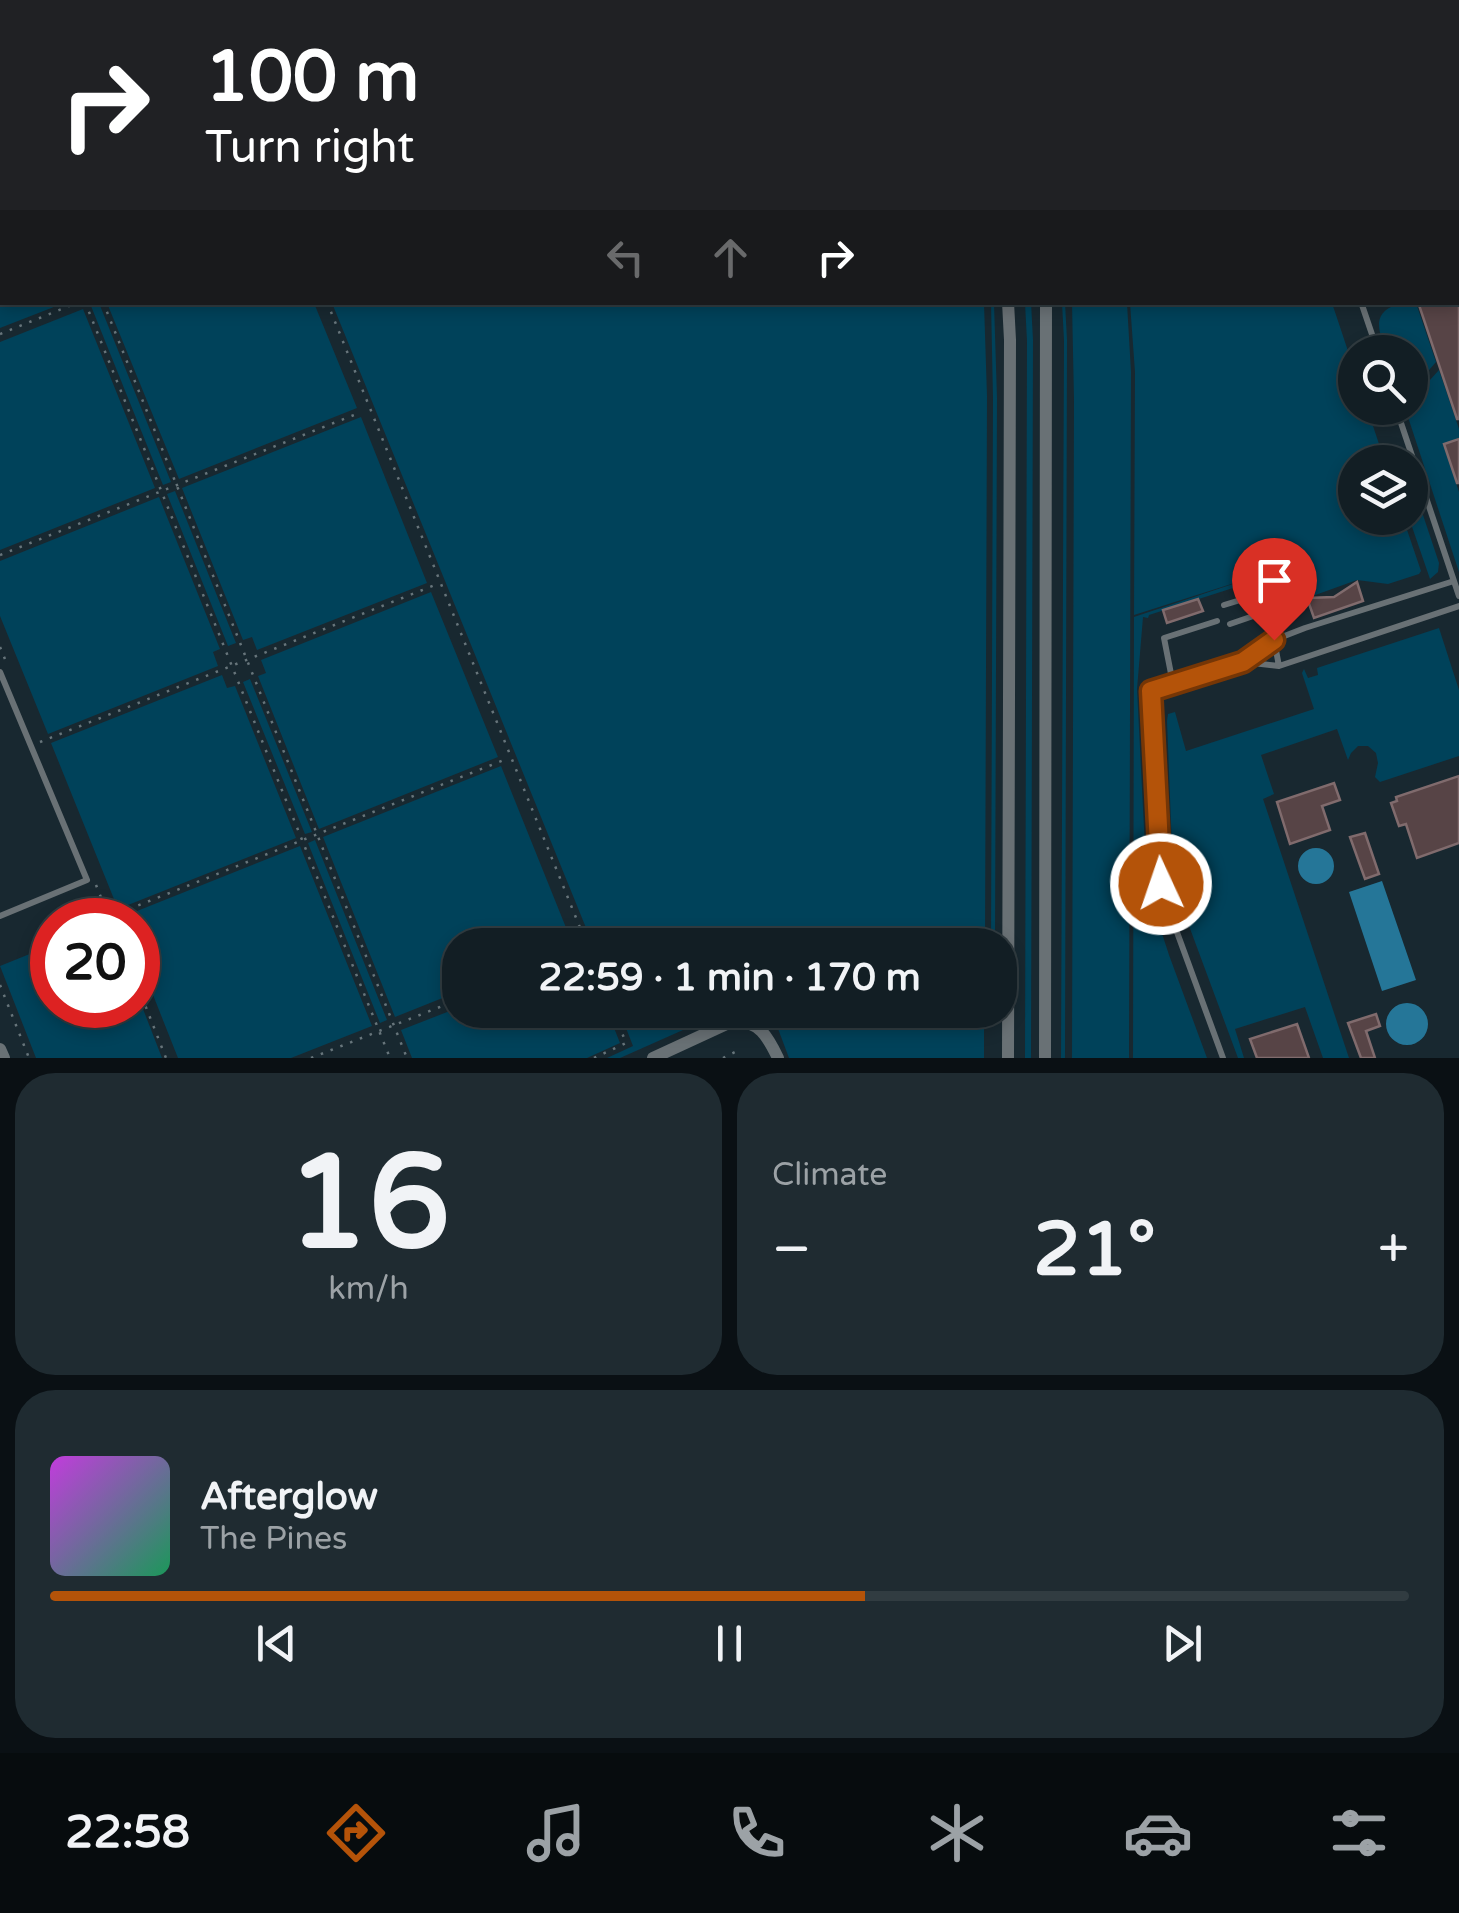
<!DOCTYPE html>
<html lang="en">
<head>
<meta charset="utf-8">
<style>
	:root { --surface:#121e24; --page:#1f2b31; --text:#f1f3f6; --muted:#9ca2a6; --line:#313c41; --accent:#b45309 }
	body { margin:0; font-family:"Varela Round",sans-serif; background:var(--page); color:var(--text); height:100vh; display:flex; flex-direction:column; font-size:38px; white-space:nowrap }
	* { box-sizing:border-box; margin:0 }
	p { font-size:32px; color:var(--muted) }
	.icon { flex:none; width:55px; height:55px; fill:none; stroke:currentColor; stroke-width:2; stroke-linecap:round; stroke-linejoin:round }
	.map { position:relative; height:1058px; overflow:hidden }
	.side { display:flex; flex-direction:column; gap:15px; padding:15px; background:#0a1014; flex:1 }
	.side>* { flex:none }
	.banner { position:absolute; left:0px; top:0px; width:1460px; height:305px; box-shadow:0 5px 15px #0003,0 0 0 2px var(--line); background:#202124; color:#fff; overflow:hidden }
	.buttons { position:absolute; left:1338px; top:335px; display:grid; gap:20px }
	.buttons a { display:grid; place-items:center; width:90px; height:90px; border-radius:50%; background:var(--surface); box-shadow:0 5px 15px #0003,0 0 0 2px var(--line); font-size:50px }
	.speed { position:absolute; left:30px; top:898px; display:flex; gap:20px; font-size:50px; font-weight:700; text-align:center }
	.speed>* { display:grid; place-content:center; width:130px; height:130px; border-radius:50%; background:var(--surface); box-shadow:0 5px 15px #0003,0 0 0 2px var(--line); line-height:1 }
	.speed .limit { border:15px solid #d22; background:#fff; color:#111 }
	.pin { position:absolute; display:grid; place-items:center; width:85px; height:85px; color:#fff; margin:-102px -42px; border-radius:50% 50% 50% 0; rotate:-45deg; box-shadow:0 0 10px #0007 }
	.pin .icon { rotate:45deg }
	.me { position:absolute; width:110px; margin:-55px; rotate:357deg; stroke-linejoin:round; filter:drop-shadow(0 0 8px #0008) }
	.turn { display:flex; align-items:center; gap:35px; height:210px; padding:0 40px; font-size:45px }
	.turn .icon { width:130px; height:130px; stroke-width:2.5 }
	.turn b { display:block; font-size:70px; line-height:85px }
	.lanes { display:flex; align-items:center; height:95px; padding:0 40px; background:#0003; justify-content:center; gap:50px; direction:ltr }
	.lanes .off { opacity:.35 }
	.big { font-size:75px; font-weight:800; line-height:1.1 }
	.side .widget { flex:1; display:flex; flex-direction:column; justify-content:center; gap:15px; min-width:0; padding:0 35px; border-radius:40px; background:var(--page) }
	.side .dial { align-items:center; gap:0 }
	.dial b { font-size:130px; line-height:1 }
	.song { display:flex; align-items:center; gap:30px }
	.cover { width:120px; height:120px; border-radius:15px; background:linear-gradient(135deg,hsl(290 70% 55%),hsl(150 70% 35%)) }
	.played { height:10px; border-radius:5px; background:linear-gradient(90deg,var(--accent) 60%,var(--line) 60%) }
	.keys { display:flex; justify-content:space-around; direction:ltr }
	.heat { display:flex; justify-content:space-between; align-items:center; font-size:55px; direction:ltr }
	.side .tiles { flex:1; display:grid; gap:15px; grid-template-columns:1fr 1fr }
	.widget:last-child { grid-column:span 2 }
	.trip { position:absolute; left:442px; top:928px; width:575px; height:100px; border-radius:40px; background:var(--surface); box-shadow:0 5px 15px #0003,0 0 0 2px var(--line); font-weight:800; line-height:100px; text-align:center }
	.menu { display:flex; height:160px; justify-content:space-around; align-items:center; background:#070c0e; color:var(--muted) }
	.menu .icon { width:70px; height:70px }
	.menu .on { color:var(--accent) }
	.menu b { font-size:45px; color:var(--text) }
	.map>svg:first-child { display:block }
	.green { fill:#00425a }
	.water { fill:#257698 }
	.building { fill:#574446; stroke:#806b6d; stroke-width:2.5 }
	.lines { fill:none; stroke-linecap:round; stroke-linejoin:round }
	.path { stroke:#67757b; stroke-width:2.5; stroke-dasharray:2.5 8; stroke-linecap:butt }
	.service { stroke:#697175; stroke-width:6 }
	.minor { stroke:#697175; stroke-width:12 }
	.route-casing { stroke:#753606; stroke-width:25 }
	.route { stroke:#b45309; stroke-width:18 }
</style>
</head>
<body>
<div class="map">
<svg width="1459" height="1058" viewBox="0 0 1459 1058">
	<rect width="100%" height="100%" fill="#182830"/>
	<!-- green -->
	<path class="green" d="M224,0h703l1,2h-703z
		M2,163v139l62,1 -64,25v-164z
		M1031,302l2,38 -2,718h-6l2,-717 -2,-38z
		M1065,302l2,38 -2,718h-4l3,-718 -2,-37z
		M99,303l72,179 -8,3 -72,-179z
		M107,303h207l43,105 -178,71z
		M332,303h652l3,93 -2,549h-392z
		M991,303h3l3,95 -2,547h-4l2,-547z
		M1072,303h55l4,69 -2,686h-57l2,-658z
		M1130,303h202l23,69v36h12l18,54h-30v56h48l18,53 -2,3 -31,10 -31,-4 -50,18 -8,10 -13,4 -8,-1 -9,-27 -8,-5 -112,36 -1,3 -5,-1 -6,72 10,198 22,68 38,103h-74l1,-441 135,-45 -135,43 1,-243z
		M1401,303h15l20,59 -26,30v-40h-24c-8,-24 -15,-40 15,-49z
		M83,309l72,179 -155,62v-208z
		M1439,370l20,59v9l-16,6 16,48v80l-54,-164h5v-6z
		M361,417l66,166 -170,67 -5,-13 -9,3 -61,-152z
		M1410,476l29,87 -1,9 -8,7 -21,-61z
		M175,491l61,152 -8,3 -61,-152z
		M159,497l61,152 -7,3 5,14 -170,68 -48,-118v-55z
		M431,592l67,165 -179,72 -61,-153 8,-3 -5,-13z
		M1439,628l20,62v66l-79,26 -5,-5 3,-14 -2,-10 -8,-7h-10l-7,7 -3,7 -11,-31 -76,26 13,39 -11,5 86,259h-26l-18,-51 -70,22 9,29h-6l-53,-143 -12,-41 -6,-153 1,-7 7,-2 11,39 128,-42 -12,-36 2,-4 4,9 10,-3 -1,-7z
		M222,675l5,13 8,-2 61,152 -178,71 -67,-166z
		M250,679l62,153 -7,2 -62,-152z
		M501,766l72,179h-113v46l-65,26 -72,-180z
		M315,840l72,180 -7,3 -72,-180z
		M300,846l72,180 -81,32h-113l-40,-101v-37h-15l-1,-3z
		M52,945v60h86v-9l24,62h-126l-36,-92z
		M460,1007v3h147l13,33 -33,15h-175l-11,-28z
		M619,1010h109l-108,48h-13l26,-12z
		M771,1010h213v48h-195z"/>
	<!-- water -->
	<path class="water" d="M1298 866a18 18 0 1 1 36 0a18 18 0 1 1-36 0Z
		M1382,881l34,99 -34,11 -33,-99z
		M1386 1024a21 21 0 1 1 42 0a21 21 0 1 1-42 0Z"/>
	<!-- building -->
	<path class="building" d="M1418,302h41v117h-2z
		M1459,439v44h-2l-13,-39z
		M1357,582l6,19 -49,17 -7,-20 27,-1z
		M1198,599l5,12 -36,12 -4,-13z
		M1459,776v67l-42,15 -11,-34 -7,2 -8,-23 6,-2 -1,-4z
		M1334,783l6,17 -18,6 8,24 -40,14 -13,-42z
		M1365,833l14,41 -14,5 -15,-42z
		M1376,1014l4,12 -14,5 9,27h-14l-13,-35z
		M1297,1024l12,34h-52l-7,-19z"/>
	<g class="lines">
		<!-- path -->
		<path class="path" d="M0,159l2,-1
			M85,302l305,756
			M103,302l304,756
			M327,302l260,643
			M0,334l79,-32
			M0,555l359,-142
			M0,647l7,17
			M40,742l400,-159
			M96,885l14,35
			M109,917l400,-159
			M0,985l29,73
			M138,987l28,71
			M311,1058l149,-59
			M594,1058l32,-15 -13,-33
			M723,1058l12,-6 2,6"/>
		<!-- service -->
		<path class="service" d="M1361,302l17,50
			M1396,408l63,188
			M1224,605l36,-11 14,46 5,26
			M1230,624l35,-12
			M1244,662l35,4 180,-60
			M0,672l87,208 -87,36
			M1173,684l-9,-46 53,-17
			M1223,1058l-60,-164 -12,-203 92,-29 31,-22 31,-12 149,-47"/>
		<!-- minor -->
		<path class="minor" d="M954,0l1,2
			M991,0l1,2
			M1008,302l2,38 -2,718
			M0,1049l4,9
			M653,1058l80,-37c26,-1 35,16 45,37
			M1045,1058l1,-756"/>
	</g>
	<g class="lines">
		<defs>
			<path id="route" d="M1161,884l-10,-193 92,-29 31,-22"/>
		</defs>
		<!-- route casing -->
		<use href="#route" class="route-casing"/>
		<!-- route -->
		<use href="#route" class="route"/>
	</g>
</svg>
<div class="buttons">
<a><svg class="icon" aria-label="search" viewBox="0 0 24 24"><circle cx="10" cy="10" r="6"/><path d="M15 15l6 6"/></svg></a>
<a><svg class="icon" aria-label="layers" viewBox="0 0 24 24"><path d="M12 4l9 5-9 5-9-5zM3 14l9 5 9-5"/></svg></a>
</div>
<div class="speed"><div class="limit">20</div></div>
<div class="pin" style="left:1274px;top:640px;background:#d93025"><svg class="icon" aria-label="arrive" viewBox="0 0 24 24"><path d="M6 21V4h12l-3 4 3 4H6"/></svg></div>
<svg class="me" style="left:1161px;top:884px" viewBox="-20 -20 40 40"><circle r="17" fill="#b45309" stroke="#fff" stroke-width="3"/><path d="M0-11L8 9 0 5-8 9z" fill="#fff"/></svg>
<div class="trip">22:59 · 1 min · 170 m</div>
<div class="banner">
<div class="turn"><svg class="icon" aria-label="right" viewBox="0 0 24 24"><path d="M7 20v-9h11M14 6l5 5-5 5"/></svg><div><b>100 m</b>Turn right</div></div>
<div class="lanes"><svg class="icon off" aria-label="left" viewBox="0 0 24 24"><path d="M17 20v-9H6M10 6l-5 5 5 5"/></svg><svg class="icon off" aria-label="ahead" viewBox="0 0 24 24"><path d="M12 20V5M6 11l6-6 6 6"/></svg><svg class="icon" aria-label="right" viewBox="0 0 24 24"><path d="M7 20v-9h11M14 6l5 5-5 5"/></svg></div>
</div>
</div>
<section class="side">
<div class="tiles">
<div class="widget dial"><b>16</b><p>km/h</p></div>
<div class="widget"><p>Climate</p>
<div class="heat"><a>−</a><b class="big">21°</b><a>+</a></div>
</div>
<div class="widget">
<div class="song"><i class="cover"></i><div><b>Afterglow</b><p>The Pines</p></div></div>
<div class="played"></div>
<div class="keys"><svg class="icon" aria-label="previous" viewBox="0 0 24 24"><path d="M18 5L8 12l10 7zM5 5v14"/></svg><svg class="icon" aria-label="pause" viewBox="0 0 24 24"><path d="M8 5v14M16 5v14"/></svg><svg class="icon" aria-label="next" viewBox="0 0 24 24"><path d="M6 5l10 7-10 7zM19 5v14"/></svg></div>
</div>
</div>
</section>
<nav class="menu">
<b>22:58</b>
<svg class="icon on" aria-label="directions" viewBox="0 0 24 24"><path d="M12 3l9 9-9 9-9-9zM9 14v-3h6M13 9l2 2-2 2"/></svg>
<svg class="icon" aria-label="music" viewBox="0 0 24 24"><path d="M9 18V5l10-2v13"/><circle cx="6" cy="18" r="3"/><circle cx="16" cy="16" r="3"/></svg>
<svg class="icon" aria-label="phone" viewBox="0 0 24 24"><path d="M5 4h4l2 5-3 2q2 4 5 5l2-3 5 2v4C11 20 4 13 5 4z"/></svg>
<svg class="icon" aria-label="climate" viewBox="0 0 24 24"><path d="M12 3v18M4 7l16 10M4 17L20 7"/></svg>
<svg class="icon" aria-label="car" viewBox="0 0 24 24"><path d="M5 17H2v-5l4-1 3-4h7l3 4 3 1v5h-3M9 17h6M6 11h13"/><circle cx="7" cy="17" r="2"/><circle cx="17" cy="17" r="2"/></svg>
<svg class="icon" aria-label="filters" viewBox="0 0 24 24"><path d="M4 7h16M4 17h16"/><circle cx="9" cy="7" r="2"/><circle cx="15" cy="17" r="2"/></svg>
</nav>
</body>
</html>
